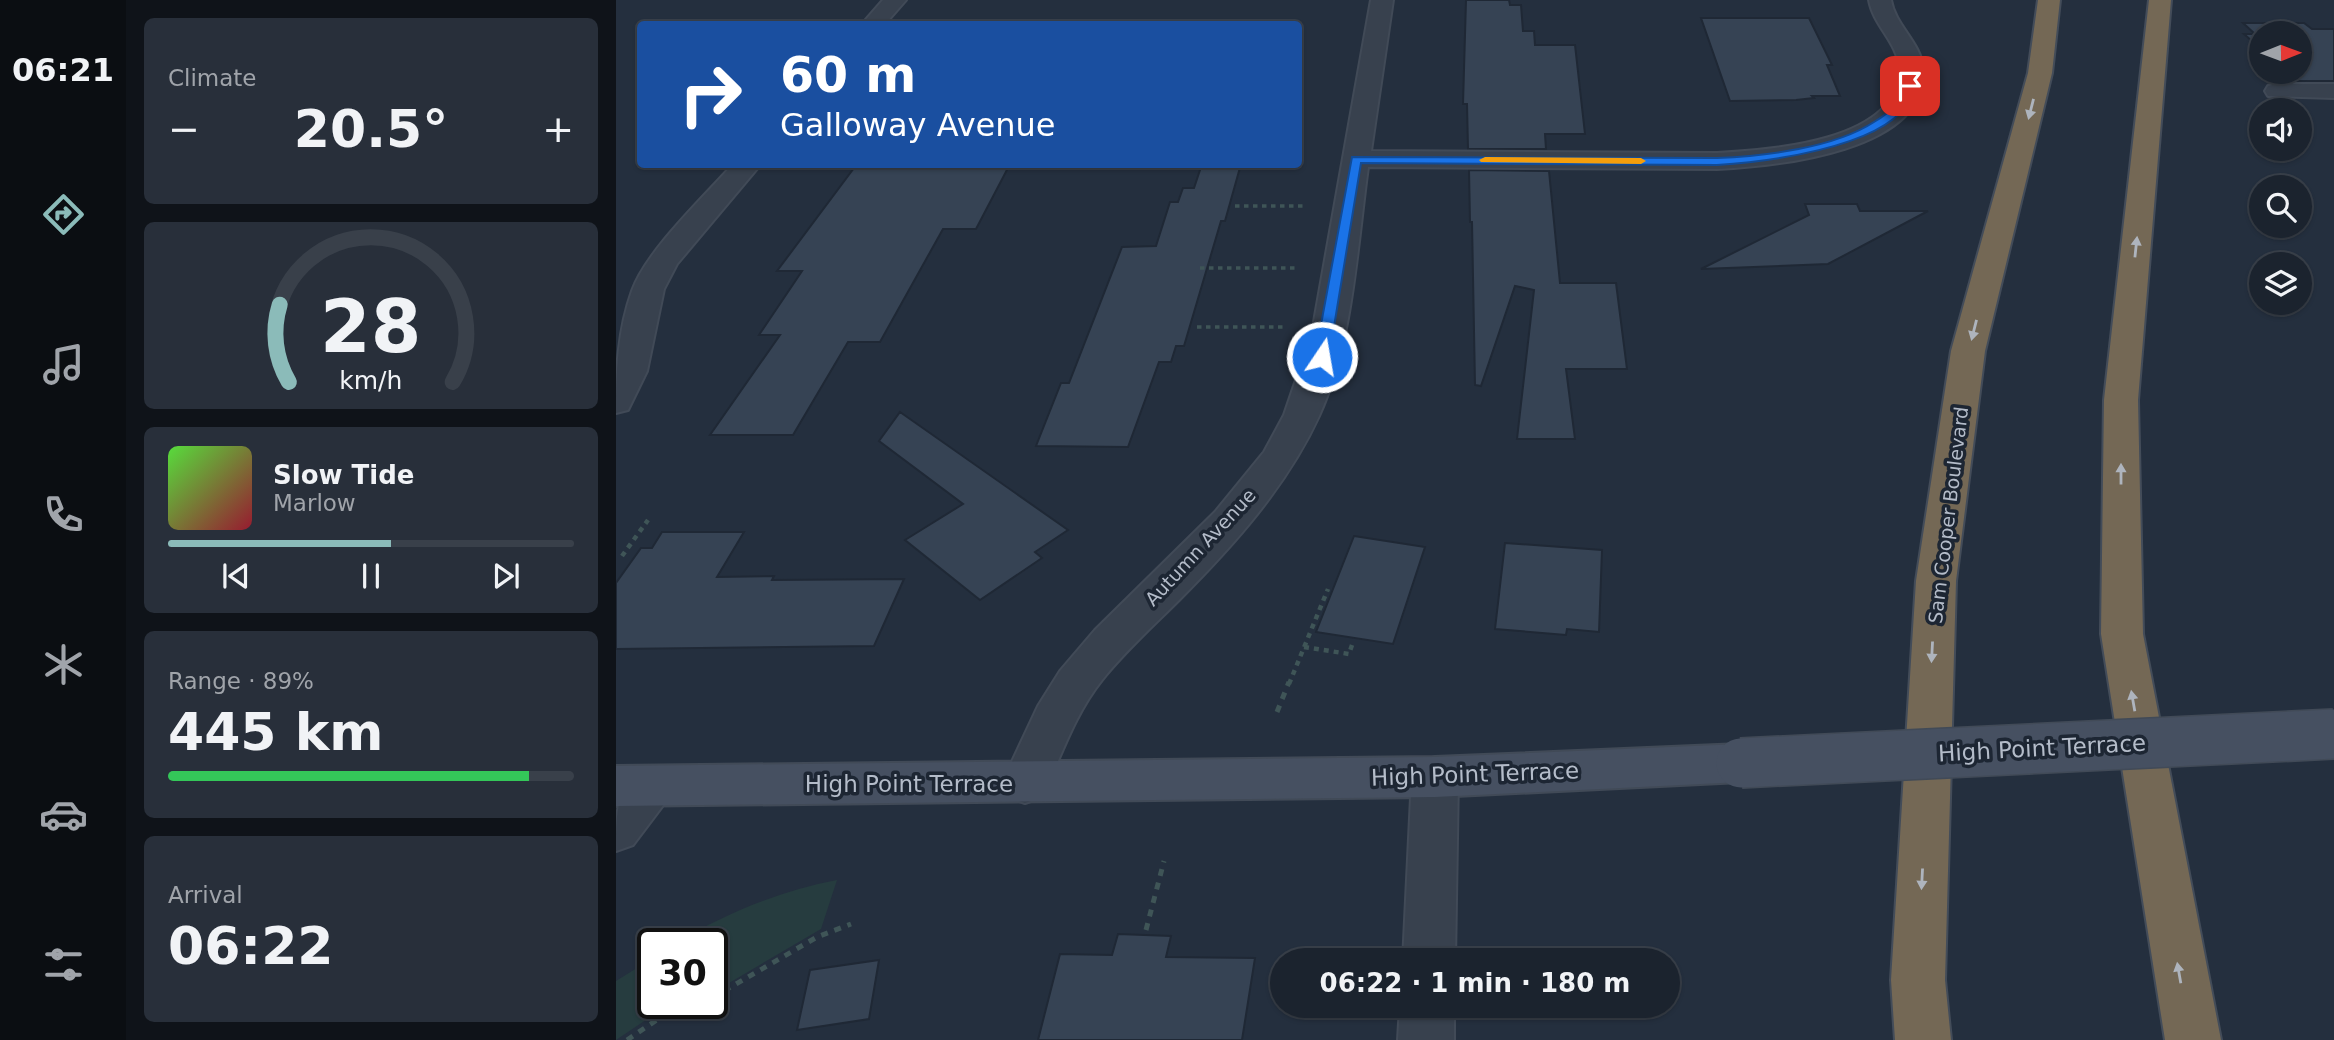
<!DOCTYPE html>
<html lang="en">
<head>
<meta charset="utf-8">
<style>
	:root { --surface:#1b232e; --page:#282f3a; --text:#f1f3f6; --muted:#a0a4aa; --line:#39404a; --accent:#8bbbb9 }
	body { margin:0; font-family:"DejaVu Sans",sans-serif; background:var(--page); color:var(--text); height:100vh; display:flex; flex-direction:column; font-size:26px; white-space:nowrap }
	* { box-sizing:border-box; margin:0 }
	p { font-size:23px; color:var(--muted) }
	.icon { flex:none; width:38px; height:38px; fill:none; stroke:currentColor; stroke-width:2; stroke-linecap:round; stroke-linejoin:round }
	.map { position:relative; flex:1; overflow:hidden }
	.sheet { display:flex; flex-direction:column; gap:18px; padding:18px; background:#0f1319; width:490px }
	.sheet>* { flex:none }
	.guide { position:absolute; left:21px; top:21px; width:665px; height:147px; border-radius:7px; box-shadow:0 2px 5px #0004,0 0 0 2px var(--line); background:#1a4fa0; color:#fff; overflow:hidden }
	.needle { width:46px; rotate:89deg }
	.buttons { position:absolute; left:1633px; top:21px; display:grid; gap:14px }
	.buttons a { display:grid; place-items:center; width:63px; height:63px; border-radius:50%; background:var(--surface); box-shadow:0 2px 5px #0004,0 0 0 2px var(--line); font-size:35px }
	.speed { position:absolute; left:21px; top:928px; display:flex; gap:14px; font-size:35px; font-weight:700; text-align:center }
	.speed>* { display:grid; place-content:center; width:91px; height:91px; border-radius:50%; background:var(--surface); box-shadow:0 2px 5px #0004,0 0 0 2px var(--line); line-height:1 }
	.speed .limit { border:4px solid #111; border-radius:10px; background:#fff; color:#111 }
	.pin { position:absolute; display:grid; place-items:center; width:60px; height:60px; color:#fff; margin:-30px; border-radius:14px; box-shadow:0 4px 10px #0006 }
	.me { position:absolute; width:77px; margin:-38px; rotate:12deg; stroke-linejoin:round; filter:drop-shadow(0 0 5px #0008) }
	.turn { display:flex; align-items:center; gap:24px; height:147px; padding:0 28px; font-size:32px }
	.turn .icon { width:91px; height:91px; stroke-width:2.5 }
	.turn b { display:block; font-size:49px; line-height:60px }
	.big { font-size:52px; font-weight:700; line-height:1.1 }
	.sheet .tile { flex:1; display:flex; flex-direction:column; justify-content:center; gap:10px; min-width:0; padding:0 24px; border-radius:10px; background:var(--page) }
	.sheet .dial { align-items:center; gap:0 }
	.dial svg { height:182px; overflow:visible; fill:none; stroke:var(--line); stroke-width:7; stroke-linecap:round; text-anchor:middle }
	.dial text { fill:var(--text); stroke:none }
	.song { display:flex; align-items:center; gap:21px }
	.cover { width:84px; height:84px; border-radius:10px; background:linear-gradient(135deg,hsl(110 70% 55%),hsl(350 70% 35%)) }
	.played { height:7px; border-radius:4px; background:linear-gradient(90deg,var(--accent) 55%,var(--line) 55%) }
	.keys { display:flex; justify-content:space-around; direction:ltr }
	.heat { display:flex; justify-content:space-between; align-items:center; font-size:38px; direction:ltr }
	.charge { height:10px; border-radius:5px; background:linear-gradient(90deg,#34c759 89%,var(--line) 0) }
	.trip { position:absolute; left:654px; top:948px; width:410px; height:70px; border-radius:35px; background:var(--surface); box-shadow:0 2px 5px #0004,0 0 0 2px var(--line); font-weight:700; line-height:70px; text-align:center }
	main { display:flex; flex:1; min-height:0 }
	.menu { display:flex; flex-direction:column; width:126px; justify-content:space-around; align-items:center; background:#0b0e12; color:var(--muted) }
	.menu .icon { width:49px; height:49px }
	.menu .on { color:var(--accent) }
	.menu b { font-size:32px; color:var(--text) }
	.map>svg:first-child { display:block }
	.green { fill:#263c3f }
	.building { fill:#364354; stroke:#1f2835; stroke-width:2 }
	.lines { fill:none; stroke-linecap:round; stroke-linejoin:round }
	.street-casing { stroke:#414a57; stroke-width:4 }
	.secondary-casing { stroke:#414a57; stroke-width:4 }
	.highway-casing { stroke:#434c59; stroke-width:4 }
	.path-far2 { stroke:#3f5557; stroke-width:3.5; stroke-dasharray:4.5 4.5; stroke-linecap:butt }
	.path-far1 { stroke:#3f5557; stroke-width:4.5; stroke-dasharray:5 5; stroke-linecap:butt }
	.path { stroke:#3f5557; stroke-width:5; stroke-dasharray:7 7; stroke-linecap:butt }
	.street { fill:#38414e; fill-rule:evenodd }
	.secondary { fill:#465061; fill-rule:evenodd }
	.highway { fill:#746855; fill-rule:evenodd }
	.secondary-bridge-casing { stroke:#414a57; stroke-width:52; stroke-linecap:butt }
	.secondary-bridge { stroke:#465061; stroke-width:49 }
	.oneway { fill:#aeb4bd }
	.route { fill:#1a73e8; stroke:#114b97; stroke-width:2 }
	.slow { fill:#f59e0b }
	.labels { text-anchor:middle; stroke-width:7; stroke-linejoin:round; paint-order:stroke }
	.street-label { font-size:19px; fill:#b4bcc9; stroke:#1d2633 }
	.near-street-label { font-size:23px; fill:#b4bcc9; stroke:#1d2633 }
</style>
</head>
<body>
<main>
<nav class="menu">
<b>06:21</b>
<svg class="icon on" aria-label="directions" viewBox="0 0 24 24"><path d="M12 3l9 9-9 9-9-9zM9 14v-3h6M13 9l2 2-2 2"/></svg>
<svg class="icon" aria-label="music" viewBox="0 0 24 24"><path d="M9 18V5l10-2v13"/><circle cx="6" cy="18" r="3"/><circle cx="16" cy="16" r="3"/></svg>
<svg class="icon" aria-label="phone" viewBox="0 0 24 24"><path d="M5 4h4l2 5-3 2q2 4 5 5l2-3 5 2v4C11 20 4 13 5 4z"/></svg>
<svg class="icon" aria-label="climate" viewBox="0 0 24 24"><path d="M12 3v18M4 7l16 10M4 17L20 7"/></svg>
<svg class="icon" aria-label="car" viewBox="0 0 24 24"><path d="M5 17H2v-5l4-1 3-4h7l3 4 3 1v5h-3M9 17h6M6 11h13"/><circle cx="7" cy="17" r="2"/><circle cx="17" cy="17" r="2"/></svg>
<svg class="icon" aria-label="filters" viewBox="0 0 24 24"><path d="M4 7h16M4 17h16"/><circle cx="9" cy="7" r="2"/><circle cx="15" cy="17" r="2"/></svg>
</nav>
<section class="sheet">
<div class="tile"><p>Climate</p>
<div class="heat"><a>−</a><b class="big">20.5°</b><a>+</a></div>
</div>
<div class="tile dial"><svg viewBox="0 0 100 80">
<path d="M14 69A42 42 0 1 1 86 69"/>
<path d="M14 69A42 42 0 0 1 10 35" stroke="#8bbbb9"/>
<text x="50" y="56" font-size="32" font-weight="700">28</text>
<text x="50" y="72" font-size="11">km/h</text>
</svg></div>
<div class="tile">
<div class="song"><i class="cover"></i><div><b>Slow Tide</b><p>Marlow</p></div></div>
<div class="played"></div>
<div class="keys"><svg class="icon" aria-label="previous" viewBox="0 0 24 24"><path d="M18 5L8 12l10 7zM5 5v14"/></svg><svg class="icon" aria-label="pause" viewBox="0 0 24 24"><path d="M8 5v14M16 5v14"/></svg><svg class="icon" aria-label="next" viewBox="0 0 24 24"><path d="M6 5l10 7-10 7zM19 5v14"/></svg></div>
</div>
<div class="tile"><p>Range · 89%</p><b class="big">445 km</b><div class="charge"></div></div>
<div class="tile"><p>Arrival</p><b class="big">06:22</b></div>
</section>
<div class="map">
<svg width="1718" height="1040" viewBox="0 0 1718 1040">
	<rect width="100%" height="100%" fill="#242f3e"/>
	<!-- green -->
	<path class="green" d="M221,880l-16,49 -104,61 -5,2v-49h-36c50,-30 104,-52 161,-63z
		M37,958v45h18l-55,37v-59z"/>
	<!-- building -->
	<path class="building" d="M850,0h43l1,5h11l2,26h11l1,14h40l10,89h-40l1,15h-78l-1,-45h-4z
		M1085,18h108l23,47h-5l13,31h-28l2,2 -18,2 -66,1z
		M1627,23h61l8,6h22v52h-37l-11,-9h14v-39h-39v16l-17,-15h11z
		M241,164l152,2 -33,63h-33l-63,113h-32l-55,93h-83l70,-100h-21l43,-64h-25z
		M586,164h39l-16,57h-4l-37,125h-8l-5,16h-12l-31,85 -92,-1 25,-63h8l53,-136 34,-1 14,-44h8l5,-14h11z
		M853,170l80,1 11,112h56l11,86h-61l9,70h-58l17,-149 -19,-4 -34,100 -6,-1 -3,-163h-2z
		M1189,204h52l3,7h68l-100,53 -127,5 108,-54z
		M284,412l168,118 -33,22 7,6 -62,42 -75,-60 58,-36 -84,-63z
		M46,532h82l-27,45 57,-1 -2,4 132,-1 -30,67 -258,3v-66l25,-35h11z
		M738,536l71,11 -32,97 -77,-12z
		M889,543l97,7 -3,82 -32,-3 -1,6 -71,-6z
		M502,934l53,2 -5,21 89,1 -13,82h-204l22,-86 52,1z
		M263,960l-10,59 -72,11 13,-60z"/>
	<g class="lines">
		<defs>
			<path id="street" d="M267,0h23l-21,24h-23z
				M755,0h22l-22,151 346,2c52,-3 184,-11 182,-85 -1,-25 -26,-43 -30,-68h22c4,25 29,42 32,67 8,85 -148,99 -206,102l-349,-2c-11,80 -15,175 -49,249 -32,70 -86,130 -140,184 -26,26 -54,51 -77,80 -28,35 -41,77 -60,117l-17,6 -17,-6 -6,-14 36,-77 22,-35 35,-41 120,-118 49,-60 20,-37 28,-82z
				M1661,84h57v14l-66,-2 -3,-5 3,-5z
				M117,164h28l-84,100 -13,25 -17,82 -19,39 -12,3c0,-42 2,-83 16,-122 14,-40 72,-94 101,-127z
				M819,757l17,6 6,14 -3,184h-52l9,-184 6,-14z
				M34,766l17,6 7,14 -7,14 -34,45 -17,6c0,-38 0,-70 34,-85z
				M784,1006h54v34h-56z"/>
			<path id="secondary" d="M1125,744l16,5 7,14 -7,14 -16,5 -306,15 -819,9v-40l819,-9z"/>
			<path id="highway" d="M1422,0h22l-8,73 -67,278 -29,230 -11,399 6,60h-56l-4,-60 25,-399 35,-230 77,-278z
				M1533,0h22l-33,400 5,234 78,406h-56l-64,-406 3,-234z"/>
		</defs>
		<!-- street casing -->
		<use href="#street" class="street-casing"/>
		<!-- secondary casing -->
		<use href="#secondary" class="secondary-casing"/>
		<!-- highway casing -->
		<use href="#highway" class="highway-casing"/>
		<!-- path-far2 -->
		<path class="path-far2" d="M619,206h72
			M584,268h97
			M581,327h88"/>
		<!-- path-far1 -->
		<path class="path-far1" d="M6,556l26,-36
			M688,647l45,7 4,-12
			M673,684l39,-95"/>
		<!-- path -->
		<path class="path" d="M661,712l12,-30
			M530,930l18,-69
			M96,998l105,-61 34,-13
			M11,1040l43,-29 21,-8"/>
		<!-- street -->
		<use href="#street" class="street"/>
		<!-- secondary -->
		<use href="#secondary" class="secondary"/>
		<!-- highway -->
		<use href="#highway" class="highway"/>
		<defs>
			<path id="secondary-bridge" d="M1125,763l593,-29"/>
		</defs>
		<!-- secondary-bridge casing -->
		<use href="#secondary-bridge" class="secondary-bridge-casing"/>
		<!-- secondary-bridge -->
		<use href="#secondary-bridge" class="secondary-bridge"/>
	</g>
	<!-- one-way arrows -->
	<defs><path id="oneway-solid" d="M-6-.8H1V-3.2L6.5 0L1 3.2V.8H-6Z" transform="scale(1.75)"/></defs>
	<g class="oneway">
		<use href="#oneway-solid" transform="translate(1415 109) rotate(104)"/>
		<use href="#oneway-solid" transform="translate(1520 247) rotate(-84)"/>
		<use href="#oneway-solid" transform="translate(1358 330) rotate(104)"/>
		<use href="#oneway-solid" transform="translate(1505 474) rotate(-90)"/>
		<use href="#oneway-solid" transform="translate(1316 652) rotate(93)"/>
		<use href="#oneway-solid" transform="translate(1517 701) rotate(-100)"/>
		<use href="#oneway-solid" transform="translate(1306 879) rotate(93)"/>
		<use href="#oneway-solid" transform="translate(1563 973) rotate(-100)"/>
	</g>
	<!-- route -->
	<path class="route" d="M1294,83l5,3c-3,7 -5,15 -9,20 -30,42 -140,56 -189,59l-356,-2 -32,194 -7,4 -7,-4 37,-200 365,1c48,-2 117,-10 157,-36 7,-4 16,-11 22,-17 6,-7 5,-17 14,-22z"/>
	<!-- slow -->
	<path class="slow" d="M869,157l156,1 5,3 -5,3 -160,-2 -2,-2z"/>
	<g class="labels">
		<!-- street labels -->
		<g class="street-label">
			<text transform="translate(1332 515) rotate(-83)" y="7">Sam Cooper Boulevard</text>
			<text transform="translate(584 547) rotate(-47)" y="7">Autumn Avenue</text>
		</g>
		<!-- near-street labels -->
		<g class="near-street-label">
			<text transform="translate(1426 748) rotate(-3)" y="8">High Point Terrace</text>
			<text transform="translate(859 774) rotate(-2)" y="8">High Point Terrace</text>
			<text x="293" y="792">High Point Terrace</text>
		</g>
	</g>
</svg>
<div class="buttons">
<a><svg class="needle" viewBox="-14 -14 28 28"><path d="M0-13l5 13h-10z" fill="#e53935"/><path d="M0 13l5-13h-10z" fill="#a0a4aa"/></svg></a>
<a><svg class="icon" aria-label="sound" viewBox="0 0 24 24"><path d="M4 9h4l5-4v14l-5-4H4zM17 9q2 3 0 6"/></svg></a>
<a><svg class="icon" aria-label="search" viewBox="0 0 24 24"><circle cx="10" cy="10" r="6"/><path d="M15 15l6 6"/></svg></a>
<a><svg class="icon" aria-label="layers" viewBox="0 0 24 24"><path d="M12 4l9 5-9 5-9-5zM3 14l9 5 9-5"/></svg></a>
</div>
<div class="speed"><div class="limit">30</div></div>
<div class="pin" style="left:1294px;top:86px;background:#d93025"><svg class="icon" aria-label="arrive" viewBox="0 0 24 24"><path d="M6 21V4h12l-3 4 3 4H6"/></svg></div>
<svg class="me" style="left:706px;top:357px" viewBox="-20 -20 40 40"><circle r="17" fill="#1a73e8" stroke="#fff" stroke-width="3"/><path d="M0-11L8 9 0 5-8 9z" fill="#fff"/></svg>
<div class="trip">06:22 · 1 min · 180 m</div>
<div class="guide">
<div class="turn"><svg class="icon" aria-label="right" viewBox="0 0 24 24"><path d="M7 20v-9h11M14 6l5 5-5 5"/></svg><div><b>60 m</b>Galloway Avenue</div></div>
</div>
</div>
</main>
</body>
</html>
